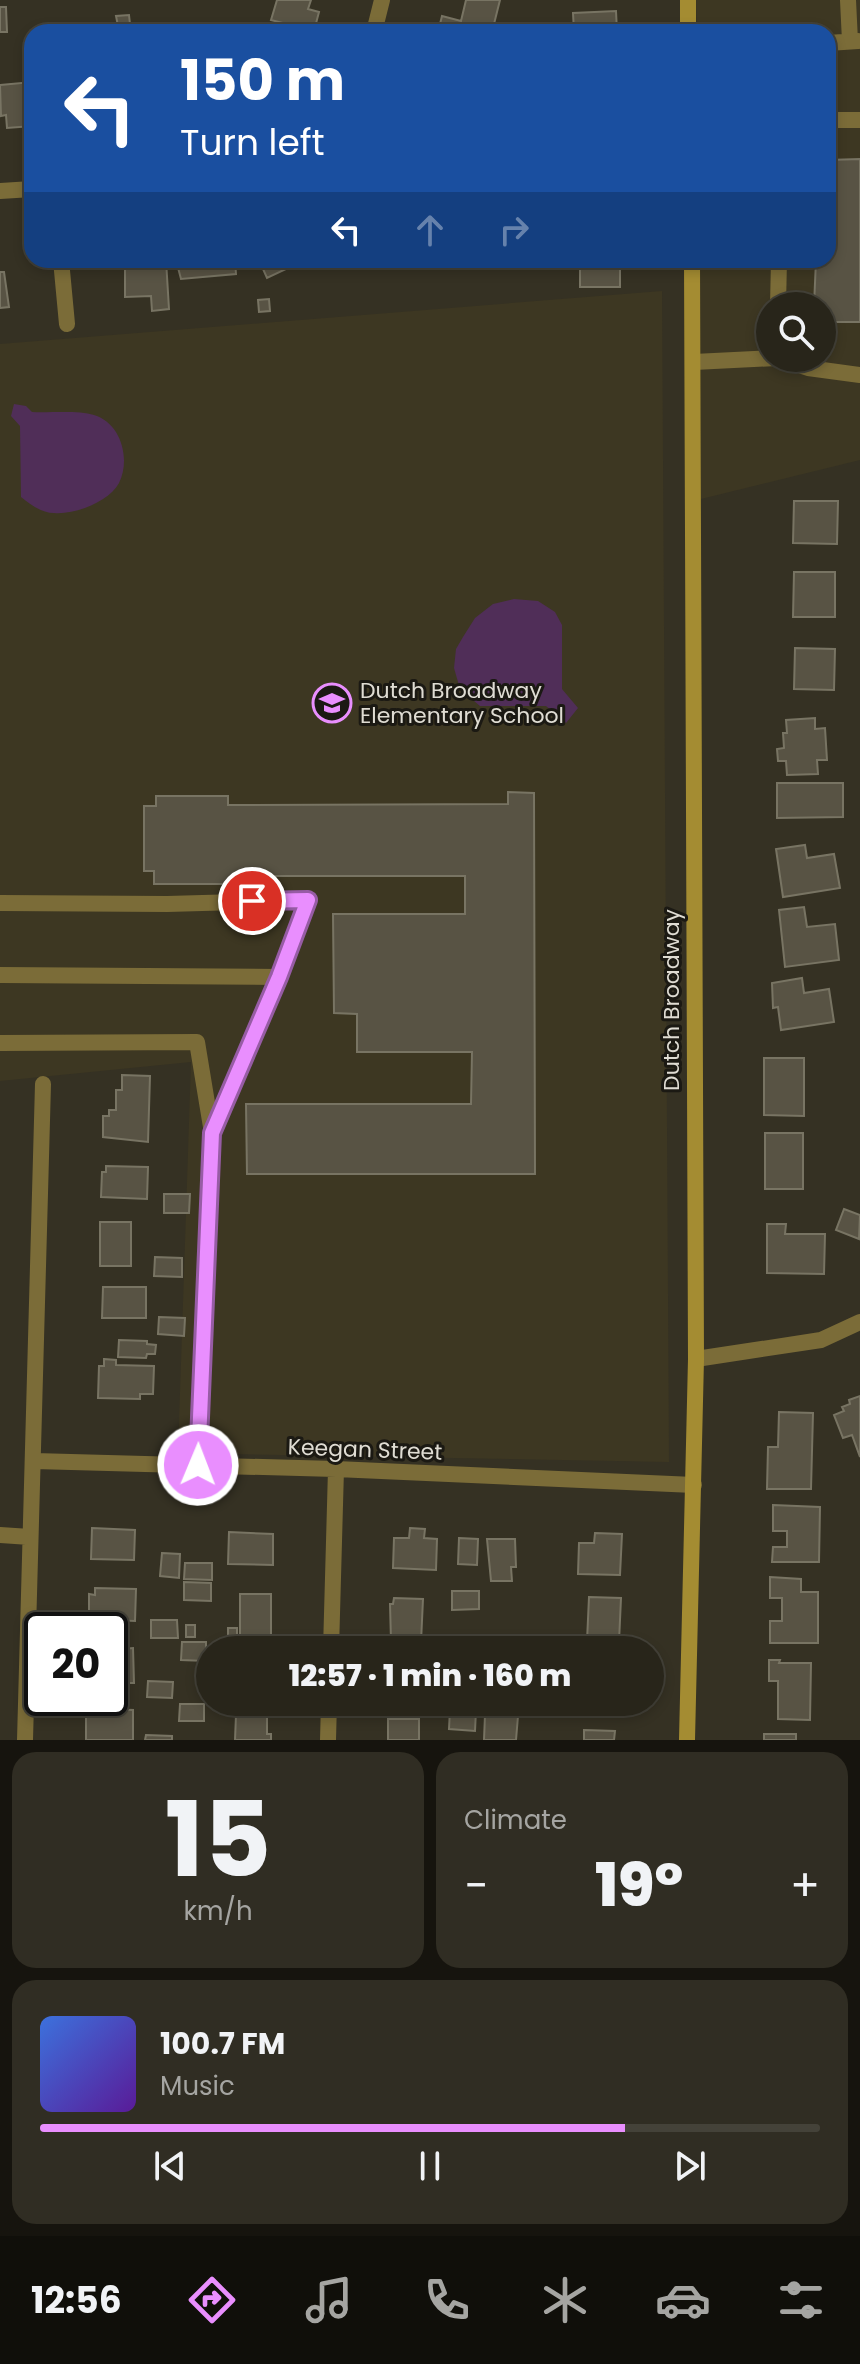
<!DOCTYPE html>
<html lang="en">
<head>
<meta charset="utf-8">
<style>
	:root { --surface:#28251a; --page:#302d23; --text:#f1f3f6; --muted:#a5a5a2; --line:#444239; --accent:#e98efe }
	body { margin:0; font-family:Poppins,sans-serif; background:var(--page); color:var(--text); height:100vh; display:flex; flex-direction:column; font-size:30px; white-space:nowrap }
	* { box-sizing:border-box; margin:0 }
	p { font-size:26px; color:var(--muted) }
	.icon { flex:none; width:44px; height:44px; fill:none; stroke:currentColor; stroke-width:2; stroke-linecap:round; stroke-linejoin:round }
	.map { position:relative; height:1740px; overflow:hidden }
	.drawer { display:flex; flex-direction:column; gap:12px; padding:12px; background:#16140e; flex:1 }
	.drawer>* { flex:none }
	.banner { position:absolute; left:24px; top:24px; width:812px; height:244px; border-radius:24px; box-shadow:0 4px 12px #0003,0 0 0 2px var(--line); background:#1a4fa0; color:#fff; overflow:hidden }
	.tools { position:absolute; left:756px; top:292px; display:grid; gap:16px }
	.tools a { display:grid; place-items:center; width:80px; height:80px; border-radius:50%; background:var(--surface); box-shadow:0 4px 12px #0003,0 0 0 2px var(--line); font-size:40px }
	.speed { position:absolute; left:24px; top:1612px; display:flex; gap:16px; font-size:40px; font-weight:700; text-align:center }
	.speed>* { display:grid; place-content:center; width:104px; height:104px; border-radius:50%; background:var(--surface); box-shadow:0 4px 12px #0003,0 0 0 2px var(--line); line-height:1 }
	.speed .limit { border:4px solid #111; border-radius:12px; background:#fff; color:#111 }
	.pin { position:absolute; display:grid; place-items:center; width:68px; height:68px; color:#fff; margin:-34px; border:4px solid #fff; border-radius:50%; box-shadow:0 2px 8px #0007 }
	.me { position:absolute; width:88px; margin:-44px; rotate:1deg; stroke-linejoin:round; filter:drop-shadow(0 0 6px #0008) }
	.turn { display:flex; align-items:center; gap:28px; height:168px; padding:0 24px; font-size:36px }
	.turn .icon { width:104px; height:104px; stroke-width:2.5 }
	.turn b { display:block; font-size:56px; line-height:68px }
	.lanes { display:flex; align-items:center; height:76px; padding:0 24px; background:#0003; justify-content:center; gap:40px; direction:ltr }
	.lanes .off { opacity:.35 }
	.big { font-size:60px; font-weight:800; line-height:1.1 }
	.drawer .tile { flex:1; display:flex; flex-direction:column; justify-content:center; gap:12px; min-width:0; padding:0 28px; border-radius:24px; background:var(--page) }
	.drawer .dial { align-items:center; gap:0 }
	.dial b { font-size:104px; line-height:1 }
	.song { display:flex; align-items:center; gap:24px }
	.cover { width:96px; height:96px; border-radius:12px; background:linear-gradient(135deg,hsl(220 70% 55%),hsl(270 70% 35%)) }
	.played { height:8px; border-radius:4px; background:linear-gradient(90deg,var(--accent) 75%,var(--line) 75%) }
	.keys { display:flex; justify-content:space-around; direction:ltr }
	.heat { display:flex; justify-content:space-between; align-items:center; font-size:44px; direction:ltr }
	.drawer .tiles { flex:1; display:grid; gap:12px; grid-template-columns:1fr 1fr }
	.tile:last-child { grid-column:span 2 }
	.trip { position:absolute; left:196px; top:1636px; width:468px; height:80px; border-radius:40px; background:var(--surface); box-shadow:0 4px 12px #0003,0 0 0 2px var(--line); font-weight:800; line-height:80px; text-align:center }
	.dock { display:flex; height:128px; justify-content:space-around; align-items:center; background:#100f0a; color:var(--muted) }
	.dock .icon { width:56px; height:56px }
	.dock .current { color:var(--accent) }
	.dock b { font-size:36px; color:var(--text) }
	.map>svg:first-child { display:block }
	.built { fill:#3d3722; fill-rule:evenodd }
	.green { fill:#502e58 }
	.building { fill:#585344; stroke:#787463; stroke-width:2 }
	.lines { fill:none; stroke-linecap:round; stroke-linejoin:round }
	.lane { stroke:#7b6c38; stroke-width:16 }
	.street { stroke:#7b6c38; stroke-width:16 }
	.secondary { stroke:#a48c32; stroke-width:16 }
	.route-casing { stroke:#975ca5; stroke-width:20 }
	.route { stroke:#e98efe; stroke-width:14 }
	.labels { text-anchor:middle; stroke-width:6; stroke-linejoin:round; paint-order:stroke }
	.poi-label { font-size:22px; fill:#dfdcd3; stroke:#1b1913; text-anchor:start }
	.street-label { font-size:22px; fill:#dfdcd3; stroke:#1b1913 }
</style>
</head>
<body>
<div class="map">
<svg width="860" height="1740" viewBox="0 0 860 1740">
	<rect width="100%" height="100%" fill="#353123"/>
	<!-- built -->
	<path class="built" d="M696,0h164v460l-159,39 -2,-239h129v-228h-131zM770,306h52v52h-52z
		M662,291l7,1171 -491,-9 13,-391 -191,19v-737z"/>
	<!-- green -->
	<path class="green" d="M14,404l12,2 6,6c17,1 47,-2 62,3 27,8 37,44 25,68 -10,19 -45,32 -65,30 -13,0 -24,-9 -33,-16l-1,-71 -9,-10z
		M514,599l24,2 17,11 7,13v64l16,19 -12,15 -20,-17h-66l-20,-17 -6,-21 2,-19 7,-12 12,-19 18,-14z"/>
	<!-- building -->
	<path class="building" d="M277,0h34l-3,9 11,3 -5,19 -43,-11z
		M466,0h34l-8,32h-54l4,-16 19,5z
		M0,7h6l1,25h-7z
		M616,11l1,21h-43l-1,-19z
		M129,15l1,9 -12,2 -2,-10z
		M32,82v44l-25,2 -1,-13 -5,1 -1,-31z
		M860,159v163h-38v-16h-8l2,-46h12v-100z
		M134,260h32l3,49 -17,2 -1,-15 -26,1v-35z
		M176,260h59l1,14 -55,5z
		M259,260h46l-38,18z
		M580,260h40v27h-40z
		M0,272h4l5,35 -9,1z
		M269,299l1,12 -11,1 -1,-12z
		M794,501h44l-1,43 -44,-1z
		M794,572h41v45h-42z
		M795,648l40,1 -1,41 -40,-1z
		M815,718v11l10,-1 2,32h-10l1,14 -31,1 -1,-14h-8l-1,-12 7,-1 -1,-15h4l-1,-13z
		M777,783h66v34l-66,1z
		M508,792l26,1 1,381h-288l-1,-70h225l1,-52h-115v-38l-23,-1 -1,-99h132v-38h-232v8h-79v-13h-10v-65h12v-10h72v9l280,-1z
		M805,845l2,13 27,-4 6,34 -57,9 -7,-48z
		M804,907l3,20 28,-3 4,36 -54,7 -6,-57z
		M802,978l2,15 25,-4 5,33 -53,8 -3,-23 -5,1 -1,-25z
		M764,1058h40v58l-40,-1z
		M122,1075l28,1 -2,66 -45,-5v-21h6v-6h7v-20h6z
		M765,1133h38v56h-38z
		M106,1166l42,1 -1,32 -46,-2 1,-25h4z
		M164,1194h26l-1,19h-25z
		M844,1209l16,6 -1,24 -23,-9z
		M100,1222h31v44h-31z
		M767,1224h19l-1,10h40l-1,40 -57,-1z
		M155,1257l27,1v19l-28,-1z
		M103,1287h43v31h-44z
		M159,1317l26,1 -1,18 -26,-2z
		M119,1340l28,1v3l9,1 -1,9h-8l-1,4 -28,-1z
		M104,1359l12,1v5l38,1 -1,28h-13v5l-42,-1 1,-32h5z
		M860,1396v61l-8,-22 -9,3 -9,-23 10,-4 -2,-4 8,-3 -1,-4z
		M779,1412l34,1 -2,76h-44l1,-42h10z
		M773,1505l47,2 -1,55h-47l1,-15h14v-16h-14z
		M92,1528l43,2 -1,30 -43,-1z
		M410,1528l15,1 -1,9 13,1 -1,31 -43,-2 1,-30h15z
		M229,1532l44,2v31l-45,-1z
		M595,1533l27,1 -2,41 -42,-1 1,-31h15z
		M459,1538l19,1 -1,26 -19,-1z
		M487,1539h28l1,28h-5l1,14h-21z
		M162,1553l18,1 -1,24 -19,-2z
		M185,1563h27v17l-28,-1z
		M770,1577l31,2v13h17v51h-48v-22h12v-23h-12z
		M184,1582l27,1v18l-27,-1z
		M95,1588l41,1 -1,32 -46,-2v-25l6,1z
		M452,1591h27v18l-27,1z
		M240,1594h31v44h-31z
		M589,1597l32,1 -2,44 -32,-1z
		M394,1598l29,1 -2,43 -30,-1 -1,-37h3z
		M151,1620h26l1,18h-27z
		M186,1625h9v12h-9z
		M228,1628h9v8h-9z
		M182,1642h24v19l-25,-1z
		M110,1644h9l1,5 13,-1 1,35h-16v4h-8z
		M769,1660h11l-1,3h32l-1,57 -32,-1v-38h-9z
		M148,1681l25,1 -1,16 -25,-1z
		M590,1702h27l-1,14 -21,-1v-4l-5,-1z
		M180,1704h24v17h-25z
		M91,1708l42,2v30h-47v-25h5z
		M450,1709l26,1 -1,21 -26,-2z
		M236,1715l31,1v18h4v6h-36z
		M485,1715l33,1 -2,24h-32z
		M388,1719h31v21h-31z
		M584,1730l31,1 -1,9h-30z
		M764,1734h32v6h-32z
		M146,1735l26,1v4h-27z"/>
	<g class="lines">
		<!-- lane -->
		<path class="lane" d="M848,0l2,41
			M828,43l30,-2
			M828,120h32
			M778,306l1,-46
			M778,358l30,10 52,7
			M694,362l82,-4
			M0,903l167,1 141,-4 -29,77 -67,156 -15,-91 -197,1
			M0,975l279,2
			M198,1465l14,-332"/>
		<!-- street -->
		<path class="street" d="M374,32l8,-32
			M0,191l32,-2
			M61,260l6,64
			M696,1359l125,-19 39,-18
			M34,1461l302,8 358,16
			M0,1535l30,2
			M331,1650l5,-181
			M25,1740l18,-656
			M328,1740l1,-38"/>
		<!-- secondary -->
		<path class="secondary" d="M688,0v32
			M687,1740l9,-381 -4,-1099"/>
	</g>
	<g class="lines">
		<defs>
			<path id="route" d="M198,1465l14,-332 67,-156 29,-77 -56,1"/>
		</defs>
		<!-- route casing -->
		<use href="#route" class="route-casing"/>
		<!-- route -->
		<use href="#route" class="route"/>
	</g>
	<!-- icons -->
	<defs>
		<symbol id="school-ring" viewBox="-11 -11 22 22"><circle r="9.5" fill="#1b1913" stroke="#e98efe" stroke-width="1.5"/><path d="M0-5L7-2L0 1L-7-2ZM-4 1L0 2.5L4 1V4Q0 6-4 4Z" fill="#e98efe"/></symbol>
	</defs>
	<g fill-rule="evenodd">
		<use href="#school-ring" x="310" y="681" width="44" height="44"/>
	</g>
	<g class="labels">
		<!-- poi labels -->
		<g class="poi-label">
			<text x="360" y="698">Dutch Broadway<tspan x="360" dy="25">Elementary School</tspan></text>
		</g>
		<!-- street labels -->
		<g class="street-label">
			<text transform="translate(671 1000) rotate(-90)" y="8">Dutch Broadway</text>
			<text transform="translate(365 1449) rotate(2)" y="8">Keegan Street</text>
		</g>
	</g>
</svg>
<div class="tools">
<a><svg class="icon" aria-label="search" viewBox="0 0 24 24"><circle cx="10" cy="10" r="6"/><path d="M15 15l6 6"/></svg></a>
</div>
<div class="speed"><div class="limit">20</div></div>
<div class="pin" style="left:252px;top:901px;background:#d93025"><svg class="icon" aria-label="arrive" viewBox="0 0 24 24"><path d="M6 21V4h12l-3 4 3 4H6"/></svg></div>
<svg class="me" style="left:198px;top:1465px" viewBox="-20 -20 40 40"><circle r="17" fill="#e98efe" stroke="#fff" stroke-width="3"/><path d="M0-11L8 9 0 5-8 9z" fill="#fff"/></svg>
<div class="trip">12:57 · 1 min · 160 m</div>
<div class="banner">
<div class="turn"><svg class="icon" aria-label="left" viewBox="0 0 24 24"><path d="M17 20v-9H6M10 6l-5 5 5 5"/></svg><div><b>150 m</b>Turn left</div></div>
<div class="lanes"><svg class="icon" aria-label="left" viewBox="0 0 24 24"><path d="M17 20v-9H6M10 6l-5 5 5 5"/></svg><svg class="icon off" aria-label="ahead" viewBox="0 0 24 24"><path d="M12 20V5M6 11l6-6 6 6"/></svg><svg class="icon off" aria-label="right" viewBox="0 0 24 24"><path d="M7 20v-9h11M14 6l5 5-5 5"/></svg></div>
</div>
</div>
<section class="drawer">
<div class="tiles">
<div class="tile dial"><b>15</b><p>km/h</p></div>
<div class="tile"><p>Climate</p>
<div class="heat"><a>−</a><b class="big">19°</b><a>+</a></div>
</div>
<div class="tile">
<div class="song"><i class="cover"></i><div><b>100.7 FM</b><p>Music</p></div></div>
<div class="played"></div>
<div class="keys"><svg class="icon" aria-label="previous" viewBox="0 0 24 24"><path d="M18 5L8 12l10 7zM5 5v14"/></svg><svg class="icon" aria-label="pause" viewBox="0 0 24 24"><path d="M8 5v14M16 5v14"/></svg><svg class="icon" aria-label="next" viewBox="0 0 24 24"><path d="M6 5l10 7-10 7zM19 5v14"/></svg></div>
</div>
</div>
</section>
<nav class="dock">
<b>12:56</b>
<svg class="icon current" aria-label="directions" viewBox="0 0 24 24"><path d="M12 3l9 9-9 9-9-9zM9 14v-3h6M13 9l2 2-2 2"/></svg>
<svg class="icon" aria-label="music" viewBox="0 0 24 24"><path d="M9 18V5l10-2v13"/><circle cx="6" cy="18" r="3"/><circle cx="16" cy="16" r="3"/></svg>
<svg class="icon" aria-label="phone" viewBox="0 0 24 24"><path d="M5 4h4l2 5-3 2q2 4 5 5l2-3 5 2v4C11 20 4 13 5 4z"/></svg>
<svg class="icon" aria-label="climate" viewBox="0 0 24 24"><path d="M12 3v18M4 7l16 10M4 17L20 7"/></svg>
<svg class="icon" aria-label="car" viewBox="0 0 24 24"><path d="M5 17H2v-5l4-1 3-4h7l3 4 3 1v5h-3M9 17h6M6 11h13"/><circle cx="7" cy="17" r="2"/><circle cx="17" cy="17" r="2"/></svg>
<svg class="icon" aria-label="filters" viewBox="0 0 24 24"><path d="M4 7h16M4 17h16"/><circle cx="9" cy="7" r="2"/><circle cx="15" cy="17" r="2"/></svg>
</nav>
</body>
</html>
